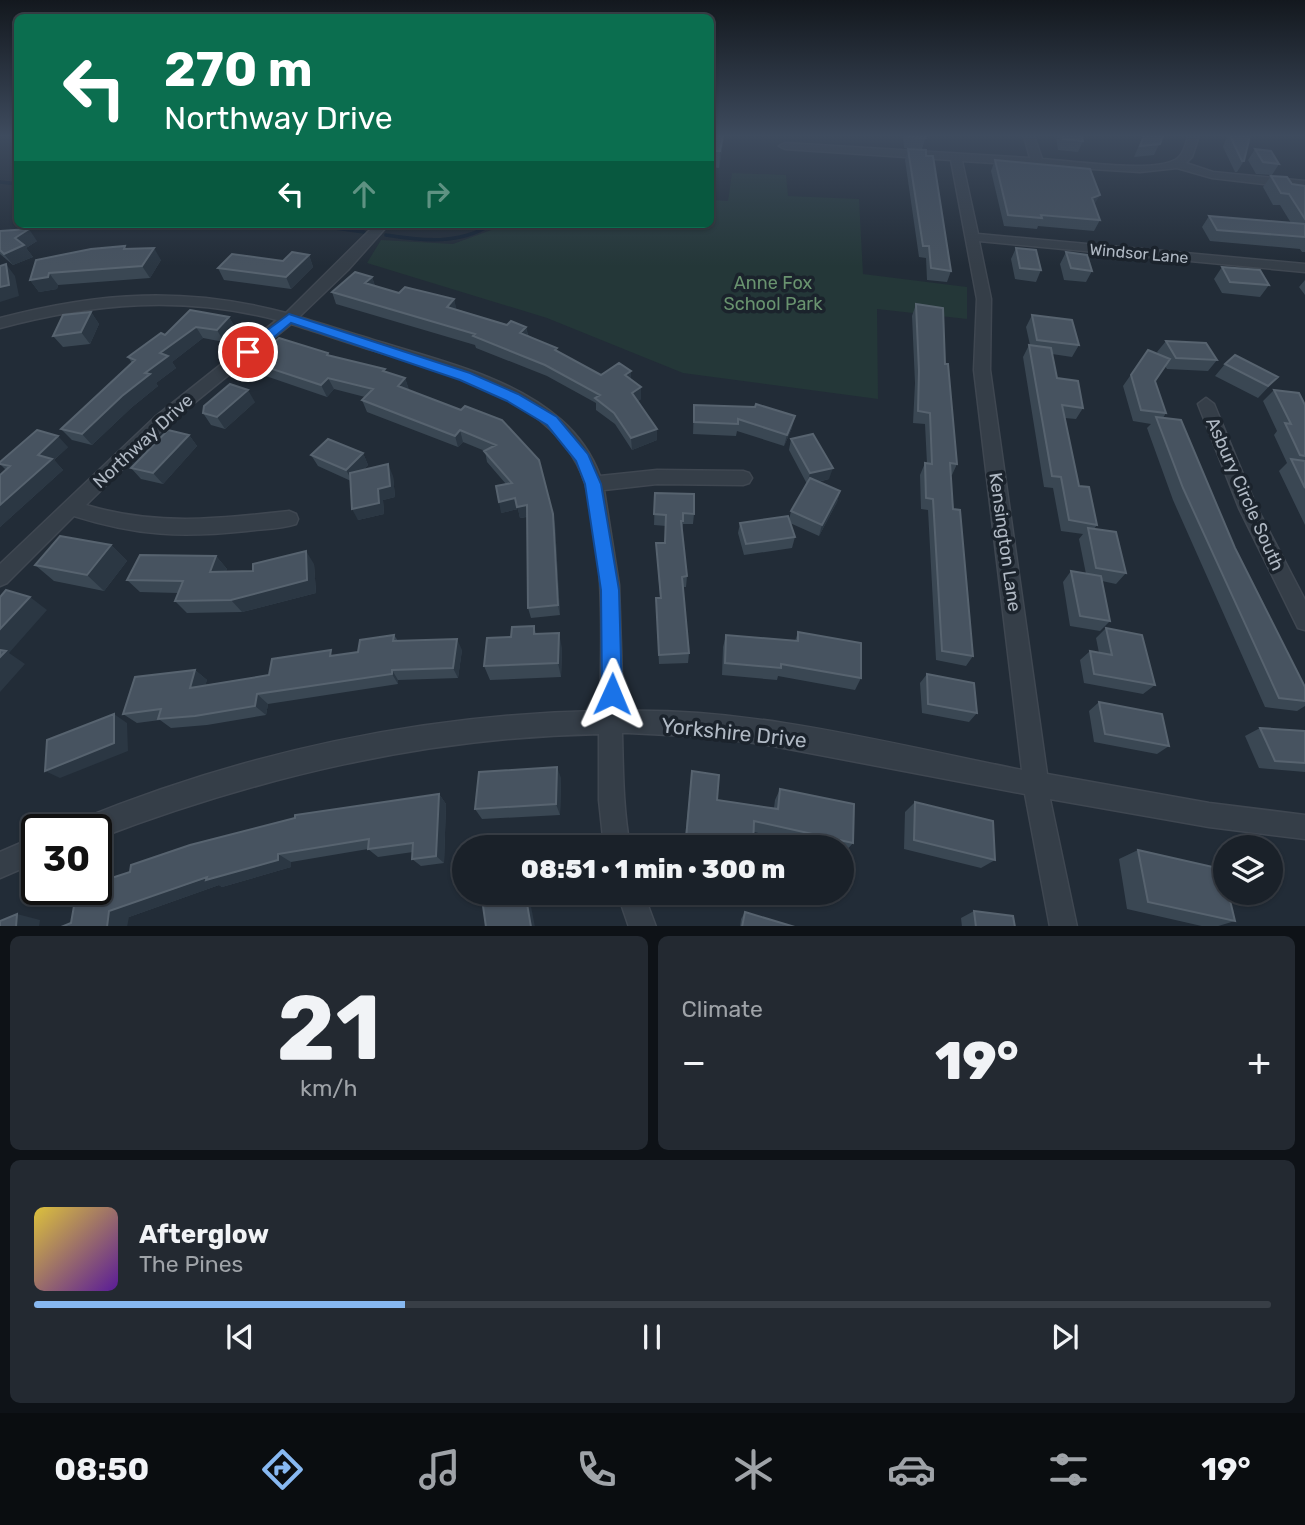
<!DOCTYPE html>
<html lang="en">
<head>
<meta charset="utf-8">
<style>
	:root { --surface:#1a2129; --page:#232931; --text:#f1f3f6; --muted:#9fa3a8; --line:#383e46; --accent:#87b8f1 }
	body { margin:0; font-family:Rubik,sans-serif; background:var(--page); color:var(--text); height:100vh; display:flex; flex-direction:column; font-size:26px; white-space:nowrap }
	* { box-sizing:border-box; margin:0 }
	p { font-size:23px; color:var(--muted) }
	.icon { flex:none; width:38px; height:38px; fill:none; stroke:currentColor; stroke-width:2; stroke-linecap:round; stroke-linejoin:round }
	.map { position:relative; height:926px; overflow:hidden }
	.drawer { display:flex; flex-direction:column; gap:10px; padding:10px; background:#0e1217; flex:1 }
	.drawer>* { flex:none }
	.guide { position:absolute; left:14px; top:14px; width:700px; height:214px; border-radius:10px; box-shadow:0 2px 5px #0004,0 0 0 2px var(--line); background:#0b6e4f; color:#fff; overflow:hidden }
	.buttons { position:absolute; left:1213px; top:835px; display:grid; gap:14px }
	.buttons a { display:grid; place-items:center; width:70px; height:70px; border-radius:50%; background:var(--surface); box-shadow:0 2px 5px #0004,0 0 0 2px var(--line); font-size:35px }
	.speed { position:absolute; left:21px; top:814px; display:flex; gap:14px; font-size:35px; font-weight:700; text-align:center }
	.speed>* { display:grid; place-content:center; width:91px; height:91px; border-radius:50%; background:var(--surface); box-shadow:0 2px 5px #0004,0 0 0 2px var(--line); line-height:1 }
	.speed .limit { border:4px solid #111; border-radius:10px; background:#fff; color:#111 }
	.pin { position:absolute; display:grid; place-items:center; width:60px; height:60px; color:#fff; margin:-30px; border:4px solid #fff; border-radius:50%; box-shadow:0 2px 7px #0007 }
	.me { position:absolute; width:77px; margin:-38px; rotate:1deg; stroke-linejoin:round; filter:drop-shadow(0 0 5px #0008) }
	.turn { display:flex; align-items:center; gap:24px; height:147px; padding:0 35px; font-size:32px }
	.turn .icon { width:91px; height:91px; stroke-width:2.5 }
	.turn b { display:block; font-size:49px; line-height:60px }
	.lanes { display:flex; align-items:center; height:66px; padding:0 35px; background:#0003; justify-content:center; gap:35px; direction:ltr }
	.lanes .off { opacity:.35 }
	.big { font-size:52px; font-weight:800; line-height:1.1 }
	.drawer .tile { flex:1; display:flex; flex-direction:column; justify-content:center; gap:10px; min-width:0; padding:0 24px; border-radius:10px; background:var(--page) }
	.drawer .dial { align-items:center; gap:0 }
	.dial b { font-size:91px; line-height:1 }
	.song { display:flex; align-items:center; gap:21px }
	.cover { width:84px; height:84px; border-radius:10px; background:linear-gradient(135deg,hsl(50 70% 55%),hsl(270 70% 35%)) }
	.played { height:7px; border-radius:4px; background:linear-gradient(90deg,var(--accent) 30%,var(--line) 30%) }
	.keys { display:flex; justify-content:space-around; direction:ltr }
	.heat { display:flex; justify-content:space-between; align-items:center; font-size:38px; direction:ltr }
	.drawer .tiles { flex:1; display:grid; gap:10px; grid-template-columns:1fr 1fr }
	.tile:last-child { grid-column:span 2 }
	.trip { position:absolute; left:452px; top:835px; width:402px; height:70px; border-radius:35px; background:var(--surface); box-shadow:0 2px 5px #0004,0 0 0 2px var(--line); font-weight:800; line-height:70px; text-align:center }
	.dock { display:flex; height:112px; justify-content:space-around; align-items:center; background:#0a0d10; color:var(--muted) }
	.dock .icon { width:49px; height:49px }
	.dock .current { color:var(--accent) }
	.dock b { font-size:32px; color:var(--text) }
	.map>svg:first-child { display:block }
	.green { fill:#243738 }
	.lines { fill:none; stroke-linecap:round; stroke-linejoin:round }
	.stream { stroke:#162434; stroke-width:3.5 }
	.minor-casing { stroke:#3f4751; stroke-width:3 }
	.minor { fill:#353e48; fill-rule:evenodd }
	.wall { fill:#3a4753 }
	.shaded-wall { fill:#2b3743 }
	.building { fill:#475360; stroke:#57636f; stroke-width:2 }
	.route { fill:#1a73e8; stroke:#114b97; stroke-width:2 }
	.labels { text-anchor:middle; stroke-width:7; stroke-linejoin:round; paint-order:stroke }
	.far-street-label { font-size:16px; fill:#b0b9c4; stroke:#1b232c }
	.park-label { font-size:18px; fill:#69936f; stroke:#1b232c }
	.street-label { font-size:18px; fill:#b0b9c4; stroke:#1b232c }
	.near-street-label { font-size:21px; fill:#b0b9c4; stroke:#1b232c }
</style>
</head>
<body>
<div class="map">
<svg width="1305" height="927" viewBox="0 0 1305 927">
	<rect width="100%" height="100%" fill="#222c37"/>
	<!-- green -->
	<path class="green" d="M732,173l54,2 2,21 71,3 4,75 104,13v32l-90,-10 1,90 -195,-26 -136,-55 -180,-55 14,-23 72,4 41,-15 4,-5h212l1,-24 17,1z"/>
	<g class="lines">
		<!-- stream -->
		<path class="stream" d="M0,182l18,2
			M306,224l58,8
			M386,235c37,6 73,10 106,-11"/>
		<defs>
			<path id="minor" d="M1024,136h10l8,23c29,2 110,14 133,1 8,-4 11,-16 13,-24h11l-7,21 -6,6 27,9 92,9v8l-93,-11 -35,-10 -37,4 -178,-11 16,73 327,30v8l-326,-31 12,58 -1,71 57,404 162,29 96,12v24l-96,-12 -159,-28 27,128h-27l-25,-133 -263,-50 -54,-7 -79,-4h-7c1,39 1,76 8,114h-26l-5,-47v-66c-174,3 -340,43 -503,105v-9h-22l3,-9c165,-68 344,-107 523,-110 2,-63 6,-193 -23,-247 -38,-71 -135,-93 -205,-114 -27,-8 -54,-18 -81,-26l-124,101 -81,80c70,21 131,14 203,6l7,3 2,5 -2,5c-16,5 -33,5 -49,7 -66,7 -109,5 -173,-15l-67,67 -7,3v-22l155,-147 122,-97c-95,-25 -183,-17 -277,8v-10c99,-26 185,-32 286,-5l90,-89h13l-41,46 -49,47c27,8 54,17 81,25 61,19 132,35 181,78 17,15 31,35 39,56l57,-6 86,1 6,2 3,5 -3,5 -6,2 -86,-1 -53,6 15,95 4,126c134,-3 268,33 399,59l-48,-400 3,-71 -26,-139 -166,-11 -6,-3 6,-3 245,15z
				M1206,398l8,6 43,104 48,92v30l-7,-2 -59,-120 -41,-104z
				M37,836v26l-37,16v-26z
				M617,892h26l13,35h-27z"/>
		</defs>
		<!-- minor casing -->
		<use href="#minor" class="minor-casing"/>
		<!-- minor -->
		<use href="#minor" class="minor"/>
	</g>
	<!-- wall -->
	<path class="wall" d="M710,136h14l-5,32 -9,-1z
		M903,136h23l-4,13 -18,-1z
		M1056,136h26l1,5 -5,11 -20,-2z
		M1143,136h20l-9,19 -20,2z
		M1227,136h23l-6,25 -7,11h-2l-12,-25z
		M908,149l18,7 25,115 -4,11 -20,-2 -1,-22 -7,-1 -14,-97z
		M1255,149l24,15 -7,11 -16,-1 -8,-14z
		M995,160l99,45 6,15 -6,11 -56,-5 -1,3 -33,-3 -13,-55z
		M1271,176l21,8 13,2v66h-3l-2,-3 -90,-8 -8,-14 7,-11 82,7 -11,-18h-7l-10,-18z
		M418,224h20l-3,4 -17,-3z
		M0,231l37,10 -11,7 7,9 -20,8 -13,-11z
		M1016,248l25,22 -5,12 -21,-3 -4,-20z
		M127,249l34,11 -11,18 -92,7 -1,4 -18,3 -9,-12z
		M1066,252l26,19 -6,11 -22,-2 -4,-16z
		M309,255l4,12 -22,22 -67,-9 -6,-12 65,-7z
		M1222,267l47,18 -9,12 -38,-4 -8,-14z
		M372,277l3,9 24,7 55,6 2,10 51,16 19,2 2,8 73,40 30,5 10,19 -3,2 19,39 -25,10 -17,-26 -19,-14v-7l-49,-27 -71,-28 -1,-3 -139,-41 -4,-12z
		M1305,280v15l-6,-8z
		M916,304l29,60 12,100 -5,11h-1l2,34 20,147 -7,10 -30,-6 -8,-150 -7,-1 -1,-34 5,-12 2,1 -2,-40 -12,-1 2,-40 -3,-67z
		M91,312l8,12 -9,20 -27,3 -10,-11z
		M1032,315l47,30 -7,12 -20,-3 5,24 26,30 -7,11 -11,-1 14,68 18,39 -3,4 32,44 -10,11 -14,-3 8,40 -10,10 -30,-5 -7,-44 8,-11 15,3 -7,-35 4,-5 -22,-3 -8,-43 -9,-1 -21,-130 6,-12h1l-4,-18z
		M229,317l7,12 -12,13 -21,-4 -31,24 4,6 -20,15 2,3 -27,22 -39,37 -20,-5 -11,-11 71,-66 -4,-6 37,-22z
		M1166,341l51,19 -9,11 -41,-2 -2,-3 -10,15 11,32 -3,5 72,130 70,139v19l-8,5 -32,-4 -92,-207 -26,-72 4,-4 -18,-3 -10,-35 25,-36 11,5 -2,-3z
		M328,353l1,3 56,13 1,3 19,6 4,12 52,20 4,-4 90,118 5,91 -29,3 -3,-10 -1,-91 -7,1 -2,-9 -17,4 5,-29 -19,-22 -2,-11 -22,-9 -5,5 -91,-35 -5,-12 3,-3 -31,-8 -7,8 -70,-24 -6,-11z
		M1225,364l53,13 -20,21 -43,-22z
		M1274,390l31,15v120l-26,-54 8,-8 -13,-28 3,-4 -14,-30z
		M255,402l-30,27 -14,-4 -8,-12z
		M694,405l98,23 -8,18 -47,-15 -1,5 -43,-2z
		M189,435l8,11 -34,38 -22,-5 -10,-11z
		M791,439l38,40 -11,3 22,9 -3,11 -18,34 -29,-13 5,14 -3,11 -48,7 -6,-22 2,-10 49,-3 2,-9 16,-27 -18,-34z
		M68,447l-14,13 9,10 -63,57v-52l6,-5 -6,-6v-2z
		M363,453l5,12 -5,5 30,6 2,21 -12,3 1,14 -26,6 -7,-39 -33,-15 -7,-11z
		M655,493l39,21 -1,10h-10l-1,8 5,44 -1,11h-3l6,66 -1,10 -29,1 -3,-66h4l-4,-55h9l1,-17 -12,-1z
		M111,545l16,16 -23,30 -50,-10 -19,-16z
		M216,556l11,13 -1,2h27l61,-7 2,29 -74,19 -55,1 -12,-12 3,-8 -38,-1 -13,-12z
		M534,626l2,8 26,14 -1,29 -71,3 -6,-14 27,-29z
		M1106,628l49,57 -12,9 -59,-11 -4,-23 10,-9 9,2 -3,-15z
		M798,632l63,46 -6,12 -77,-14 -1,4 -55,-5 1,-28 3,-12 69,6z
		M394,635l4,6 64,9 -4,28 -60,2v4l-130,20 -2,11 -59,10 -36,3 -11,-8 -23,3 -14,-9 72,-44 12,10 -2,5 64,-10 89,-23z
		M927,674l50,39 -8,9 -47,-9 -2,-30z
		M1099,702l70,44 -12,8 -63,-12 -5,-31z
		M1260,728l45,3v41l-46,-4 -14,-32z
		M692,771l25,29 57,8 1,-8 5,-11 73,54 -8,9 -3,-1v-4h-18l-70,-15 -1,15h-69z
		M561,778l-1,37 -78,4 -7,-10z
		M439,794l7,10 -2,59 -23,3 -9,-7 1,-7 -35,5 -10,-8 -77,13v5l-69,20 -3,-2 -90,32 -68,10z
		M915,802l80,58 -14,8 -77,-19 1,-37z
		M1138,850l97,71 -20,6h-9l-79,-18 -8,-50z
		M974,911l41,16h-53l-1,-9z
		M745,912l50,15h-55l1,-8z"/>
	<!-- shaded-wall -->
	<path class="shaded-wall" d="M723,136h1l-5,32 1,-17z
		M1100,195l-6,10 -2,-7z
		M29,229l8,12 -11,7 7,9 -20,8 -9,-11 11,-16z
		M154,248l7,12 -11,18 -8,-12z
		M309,255l4,12 -22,22 -5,-12z
		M6,264l9,12 4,20 -19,6v-15z
		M49,273l9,12 -1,4 -18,3 -9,-12z
		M372,277l4,12 -11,-6z
		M454,299l3,12 -10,-4z
		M91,312l8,12 -9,20 -9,-12z
		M229,317l7,12 -12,13 -7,-12z
		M196,327l7,11 -31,24 4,6 -20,15 2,3 -27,22 -39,37 -10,-11 63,-61 15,-20z
		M526,327l2,11 -8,-5z
		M631,371v12l-6,-8z
		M328,378l6,11 -7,8 -6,-12z
		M405,378l4,12 -11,-4z
		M641,387v12l-9,6v-12z
		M248,390l7,12 -30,27 -8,-12z
		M795,416l-3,12 -8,18 3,-11z
		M657,429v11l-25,10 -1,-12z
		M460,430l3,12 -5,5 -3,-11z
		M189,435l8,11 -34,38 -10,-11z
		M58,436l10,11 -14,13 9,10 -63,57v-22l38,-50z
		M363,453l5,12 -16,16 -6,-11z
		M388,464l5,12 2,21 -12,3 1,14 -26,6 -6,-11 26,-20z
		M833,468l-4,11 -22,5 3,-11z
		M840,491l-3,11 -18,34 3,-11z
		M515,498l12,7 2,11 -9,2 -2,-9 -17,4 -2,-11z
		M553,514l2,10 5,91 -2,-10z
		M111,545l16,16 -23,30 -17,-16z
		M306,551l8,13 2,29 -74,19 -11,-12z
		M216,556l11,13 -6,15 -11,-12z
		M30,597l17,13 -38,43 16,11 -25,28v-63z
		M559,633l3,15 -1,29 -3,-14z
		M457,639l5,11 -4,28 -5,-10z
		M195,670l12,10 -5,18 -12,-10z
		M392,670l6,10v4l-6,-10z
		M257,694l11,10 -2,11 -11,-9z
		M114,714l13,9 1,28 -68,27 -15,-7z
		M557,767l4,11 -1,37 -4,-11z
		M439,794l7,10 -2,59 -8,-7z
		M278,854l13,8v5l-69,20 -3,-2 -90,32 -2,10h-20l2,-16z
		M525,892h15l-11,4 6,31h-4z
		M17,914l23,6 -1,7h-23z"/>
	<!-- building -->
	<path class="building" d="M710,136h13l-3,15h-10z
		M907,136h19v2l-19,-1z
		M1062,136h20l1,5 -20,-2z
		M1144,136h19l-3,8 -20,2z
		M1230,136h20l-6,25h-2z
		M908,149l18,1v6h7l18,115 -20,-3 -2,-22h-6z
		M1255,149l16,2 8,13 -16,-2z
		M995,160l95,9 10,26 -8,3 8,22 -59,-5 1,3 -34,-3z
		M1271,176l16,1 5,7 13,2v33l-16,-25 -8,-1z
		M1209,216l96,8v13l-88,-7z
		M29,229l-14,9 9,7 -20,9 -4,-4v-19z
		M125,246l-1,3 30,-1 -12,18 -93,7 -1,4 -18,3 6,-20 55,-11z
		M1016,248l20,2 5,20 -21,-2z
		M292,252l17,3 -23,22 -68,-9 14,-14 51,7z
		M1066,252l21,3 5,16 -21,-3z
		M6,264l3,21 -9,2v-21z
		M1222,267l38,3 9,15 -39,-3z
		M355,272l17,5 -7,6 34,10 6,-6 49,12 -7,8 60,18 4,-4 15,6 -6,6 37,15 -2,2 46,25 18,-12 12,8 -6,4 16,12 -9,6 25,36 -26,9 -17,-25 -19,-15 5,-3 -55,-30 -72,-29 2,-2 -143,-42z
		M916,304l27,4 2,56h3l9,100 -7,-1 3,46 7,1 13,146 -31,-5 -9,-152 -7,-1 -1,-35 7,1 -2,-51 -12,-2 1,-40z
		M190,310l39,7 -12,13 -21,-3 -36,26 8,3 -23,17 5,1 -28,22 -40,38 -21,-5 74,-69 -7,-3 33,-24 4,2z
		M91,312l-10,20 -28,4 10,-21z
		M1032,315l40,5 7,25 -42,-5z
		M279,338l49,15 -1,2 58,14 -2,2 22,7 -7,8 63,24 4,-4 37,14 37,40 14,54 5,91 -30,3 -1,-103 -10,2 -2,-9 -16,4 -3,-16 16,-3 -28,-32 12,-6 -36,-15 -5,6 -93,-36 11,-11 -45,-11 -7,7 -70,-23z
		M1166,341l40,2 11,17 -41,-2z
		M1029,345l22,3 6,30 21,3 5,27 -21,-3 17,81 10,1 8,38 -28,-5 -8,-43 -9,-1z
		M1148,350l22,9 -15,22 11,32 -25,-3 -10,-35z
		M1235,355l43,22 -10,9 -43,-22z
		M230,384l18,6 -31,27 -14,-4 1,-7z
		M1274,390l25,3 6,12v51l-5,-1 -15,-32 6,1z
		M756,404l39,12 -8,19 -49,-16v5l-44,-2v-17l61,2z
		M1156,417l25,3 54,128 70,139v14l-26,-3 -96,-210z
		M37,430l21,6 -20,19 14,4 -52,46v-30l10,-9 -10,-2v-2z
		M168,430l21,5 -36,38 -22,-5z
		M813,434l20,34 -23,5 -19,-34z
		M328,439l35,14 -17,17 -35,-15z
		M1291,459l14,2v27z
		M388,464l2,22 -12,3 1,14 -27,6 -2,-36z
		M810,478l30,13 -18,34 -31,-14z
		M655,493l39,1v20l-11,-1v8h-2l6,55 -5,1 7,76 -30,2 -3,-57h5l-5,-55h9l1,-28 -12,-1z
		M788,516l7,21 -49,7 -6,-21z
		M1088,528l28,4 10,41 -30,-5z
		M60,536l51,9 -24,30 -52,-10z
		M306,551l1,29 -76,20 -56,1 8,-20 -56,-1 13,-25 76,1 -6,16 43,-1v-7z
		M1071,571l30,5 9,45 -30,-5z
		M6,590l24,7 -30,32v-32z
		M534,626v8l25,-1 -1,30 -74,3 3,-28 24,-1 1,-10z
		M1106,628l36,7 13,50 -61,-11 -4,-23 22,4z
		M798,632l63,11v35l-80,-14v4l-56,-5 1,-28 72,6z
		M394,635l-1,6 64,-2 -4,29 -61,2v4l-135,20 -2,12 -60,10 -37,3 3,-10 -38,5 12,-37 60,-7 -5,18 79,-13 3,-16 59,-9 -1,6 28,-4 2,-12z
		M0,650l6,1 -6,6z
		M927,674l47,9 3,30 -49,-9z
		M1099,702l63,12 7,32 -64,-12z
		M114,714v29l-69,28 2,-31z
		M1260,728l45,3v32l-30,-2z
		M557,767l-1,37 -81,5 4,-37z
		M692,771l27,4 -2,25 61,9 2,-20 74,15 -1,39 -99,-22 -1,26h-14l-53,-8z
		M439,794l-3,62 -24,3 1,-16 -45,6 1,-10 -91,15v6l-72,20 1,-3 -98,34 -2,16h-46l10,-4 6,-34h19v-6l34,-11 1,-7 59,-20 105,-27v-3z
		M915,802l78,19 2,39 -81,-20z
		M1138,850l84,19 3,13v10h3l7,29 -87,-19z
		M481,892h44l6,35h-45z
		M974,911l39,5 2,11h-39z
		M745,912l50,15h-53z
		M17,914l-1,13h-16v-6z"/>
	<!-- sky -->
	<linearGradient id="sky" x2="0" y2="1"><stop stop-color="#13181e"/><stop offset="0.51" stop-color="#3e4b5e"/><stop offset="1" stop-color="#3e4b5e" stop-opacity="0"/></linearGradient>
	<rect width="1305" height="266" fill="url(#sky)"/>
	<!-- route -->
	<path class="route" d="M289,314l181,59 48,21 39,23 31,37 13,30 18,106 3,104 -3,6 -7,3 -7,-3 -3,-6 -1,-104 -16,-106 -9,-23 -29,-36 -40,-24 -47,-21 -169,-57 -38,32h-10v-7z"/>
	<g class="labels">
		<!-- far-street labels -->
		<g class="far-street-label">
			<text transform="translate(1139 253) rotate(5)" y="6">Windsor Lane</text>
		</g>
		<!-- park labels -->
		<g class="park-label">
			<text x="773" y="289">Anne Fox<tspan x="773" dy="21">School Park</tspan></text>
		</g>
		<!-- street labels -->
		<g class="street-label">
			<text transform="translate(143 441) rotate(-43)" y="6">Northway Drive</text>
			<text transform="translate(1245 494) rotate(66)" y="6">Asbury Circle South</text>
			<text transform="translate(1005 542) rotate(82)" y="6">Kensington Lane</text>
		</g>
		<!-- near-street labels -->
		<g class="near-street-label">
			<text transform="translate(734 733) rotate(6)" y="7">Yorkshire Drive</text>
		</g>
	</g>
</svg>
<div class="buttons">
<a><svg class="icon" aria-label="layers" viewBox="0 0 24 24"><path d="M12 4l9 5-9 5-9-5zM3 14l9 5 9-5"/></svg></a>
</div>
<div class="speed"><div class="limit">30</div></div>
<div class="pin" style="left:248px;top:352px;background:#d93025"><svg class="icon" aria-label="arrive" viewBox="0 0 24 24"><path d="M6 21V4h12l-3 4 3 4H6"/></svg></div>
<svg class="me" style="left:612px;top:694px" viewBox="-20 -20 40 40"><path d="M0-17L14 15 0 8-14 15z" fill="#1a73e8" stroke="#fff" stroke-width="4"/></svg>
<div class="trip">08:51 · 1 min · 300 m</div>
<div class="guide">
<div class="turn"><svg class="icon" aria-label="left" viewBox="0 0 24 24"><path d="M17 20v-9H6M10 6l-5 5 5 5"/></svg><div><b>270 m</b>Northway Drive</div></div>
<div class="lanes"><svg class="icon" aria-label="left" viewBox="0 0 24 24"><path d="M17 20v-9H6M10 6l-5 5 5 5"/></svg><svg class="icon off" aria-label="ahead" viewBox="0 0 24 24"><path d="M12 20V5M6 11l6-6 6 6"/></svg><svg class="icon off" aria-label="right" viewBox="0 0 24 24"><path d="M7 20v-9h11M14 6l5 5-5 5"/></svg></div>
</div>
</div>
<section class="drawer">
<div class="tiles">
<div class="tile dial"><b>21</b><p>km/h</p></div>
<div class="tile"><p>Climate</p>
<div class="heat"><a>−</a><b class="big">19°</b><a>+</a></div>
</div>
<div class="tile">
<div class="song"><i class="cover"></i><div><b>Afterglow</b><p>The Pines</p></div></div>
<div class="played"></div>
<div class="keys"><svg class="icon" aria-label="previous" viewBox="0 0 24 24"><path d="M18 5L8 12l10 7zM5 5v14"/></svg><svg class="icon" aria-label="pause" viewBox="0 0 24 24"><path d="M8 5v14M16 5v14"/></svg><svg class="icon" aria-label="next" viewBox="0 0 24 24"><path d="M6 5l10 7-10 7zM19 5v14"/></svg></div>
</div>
</div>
</section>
<nav class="dock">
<b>08:50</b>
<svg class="icon current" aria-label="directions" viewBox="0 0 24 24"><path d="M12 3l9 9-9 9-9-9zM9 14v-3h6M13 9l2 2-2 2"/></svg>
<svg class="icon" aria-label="music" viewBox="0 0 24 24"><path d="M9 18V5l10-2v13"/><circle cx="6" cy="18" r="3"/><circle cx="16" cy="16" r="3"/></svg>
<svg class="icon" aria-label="phone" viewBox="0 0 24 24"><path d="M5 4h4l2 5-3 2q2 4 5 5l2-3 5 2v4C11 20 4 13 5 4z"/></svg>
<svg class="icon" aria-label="climate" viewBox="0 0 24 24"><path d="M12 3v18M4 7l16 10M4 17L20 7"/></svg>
<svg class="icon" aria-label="car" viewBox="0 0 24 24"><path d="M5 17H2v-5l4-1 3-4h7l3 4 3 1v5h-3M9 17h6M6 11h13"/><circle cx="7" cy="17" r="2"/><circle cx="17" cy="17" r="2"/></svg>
<svg class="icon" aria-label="filters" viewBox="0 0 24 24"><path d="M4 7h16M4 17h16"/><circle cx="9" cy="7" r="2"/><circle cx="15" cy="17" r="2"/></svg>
<b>19°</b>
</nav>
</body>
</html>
